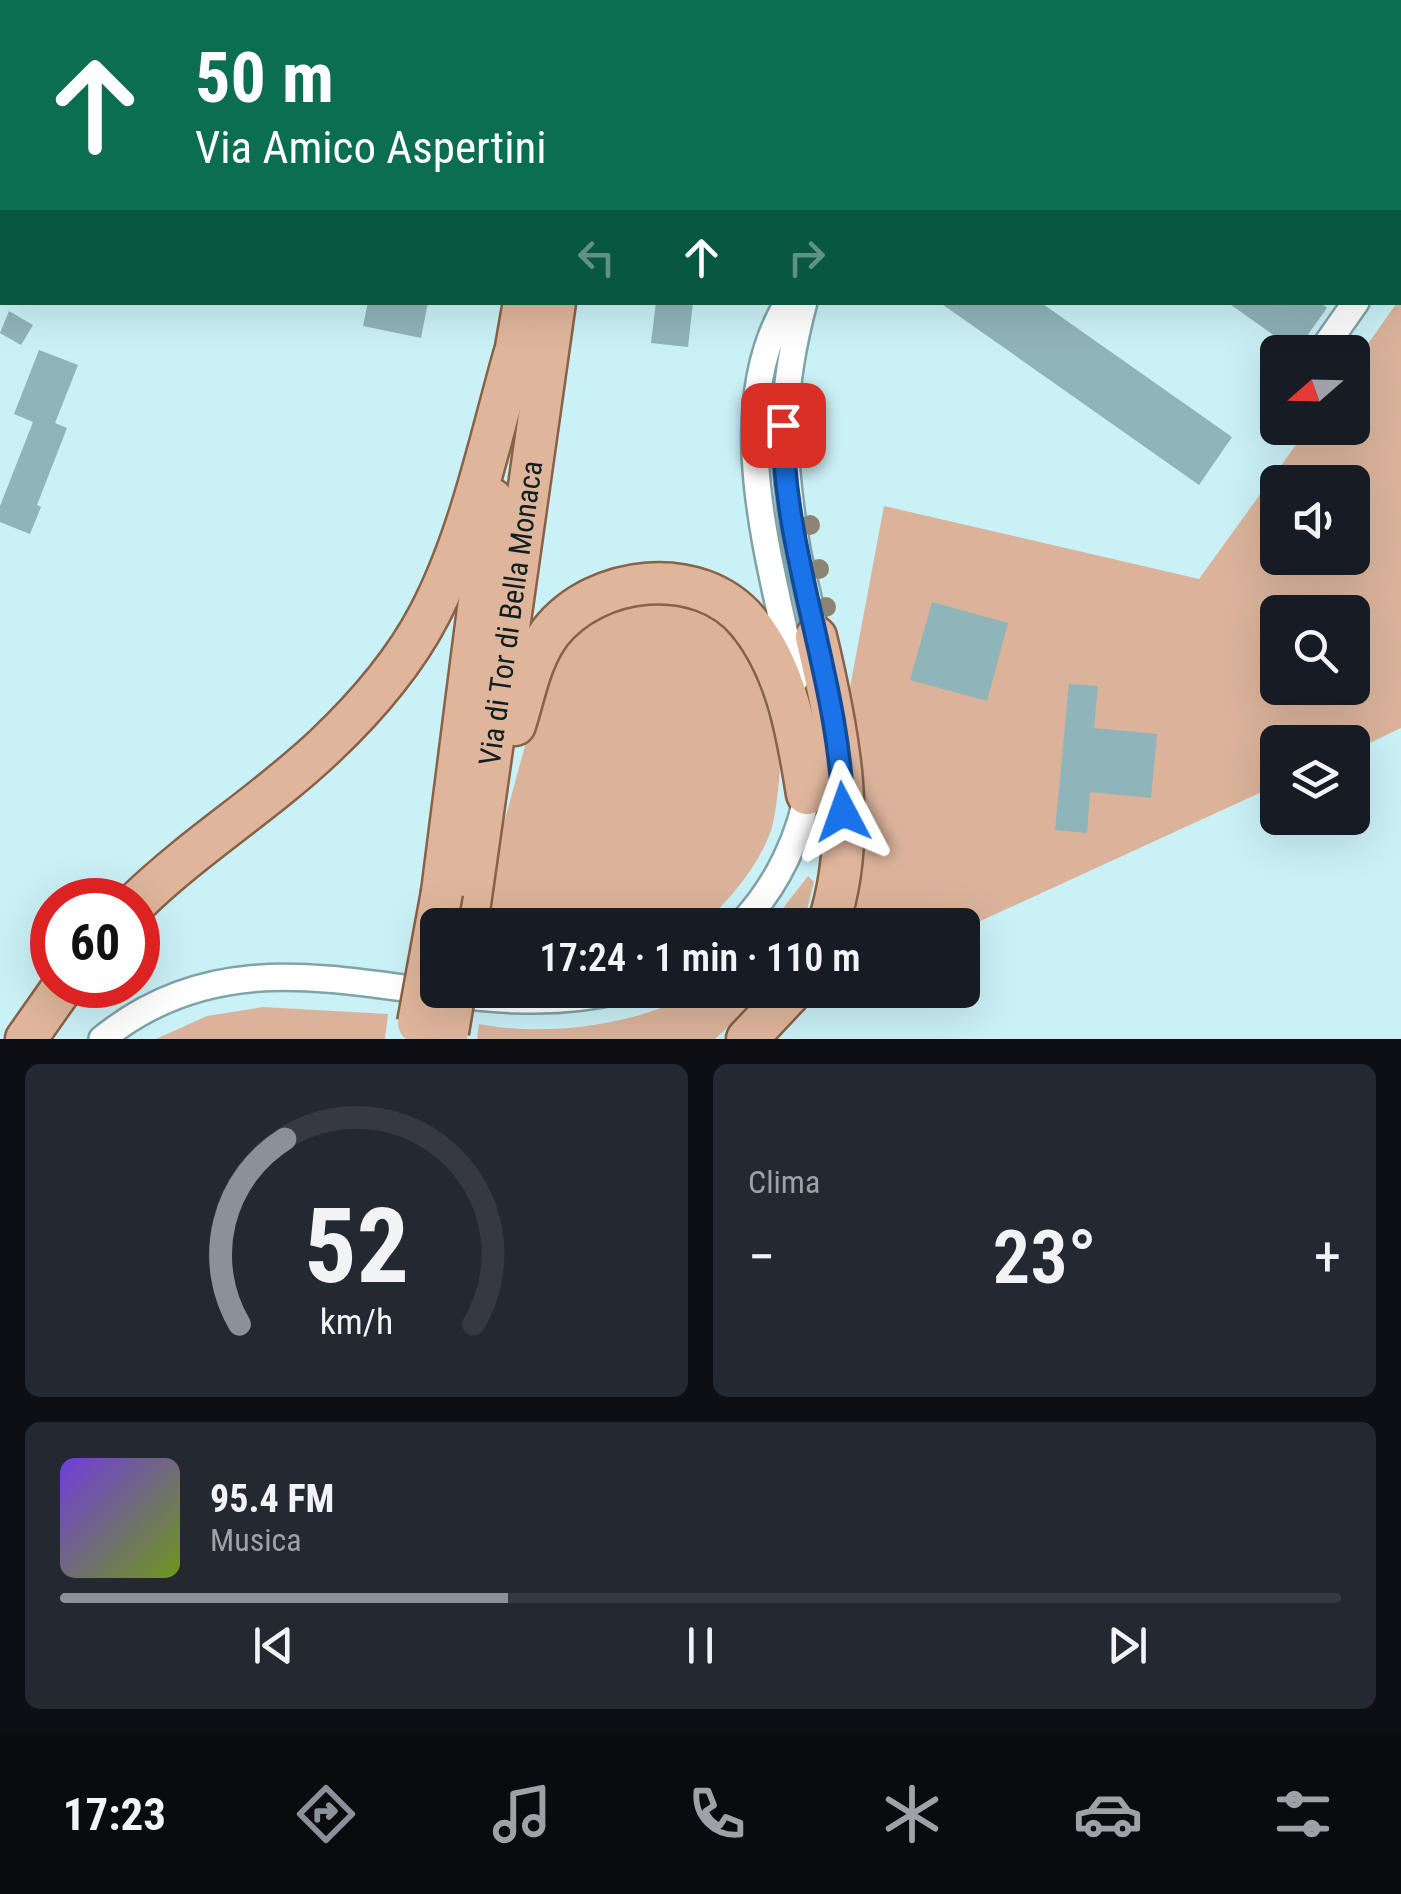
<!DOCTYPE html>
<html lang="it">
<head>
<meta charset="utf-8">
<style>
	:root { --surface:#171b24; --page:#242831; --text:#f1f3f6; --muted:#9ea1a6; --line:#363941; --accent:#8c9099 }
	body { margin:0; font-family:"Roboto Condensed",sans-serif; background:var(--page); color:var(--text); height:100vh; display:flex; flex-direction:column; font-size:38px; white-space:nowrap }
	* { box-sizing:border-box; margin:0 }
	p { font-size:32px; color:var(--muted) }
	.icon { flex:none; width:55px; height:55px; fill:none; stroke:currentColor; stroke-width:2; stroke-linecap:round; stroke-linejoin:round }
	.map { position:relative; height:1039px; overflow:hidden }
	.panel { display:flex; flex-direction:column; gap:25px; padding:25px; background:#0d0f14; flex:1 }
	.panel>* { flex:none }
	.banner { position:absolute; left:0px; top:0px; width:1402px; height:305px; box-shadow:0 10px 40px #0002; background:#0b6e4f; color:#fff; overflow:hidden }
	.needle { width:65px; rotate:250deg }
	.controls { position:absolute; left:1260px; top:335px; display:grid; gap:20px }
	.controls a { display:grid; place-items:center; width:110px; height:110px; border-radius:15px; background:var(--surface); box-shadow:0 10px 40px #0002; font-size:50px }
	.speed { position:absolute; left:30px; top:878px; display:flex; gap:20px; font-size:50px; font-weight:700; text-align:center }
	.speed>* { display:grid; place-content:center; width:130px; height:130px; border-radius:50%; background:var(--surface); box-shadow:0 10px 40px #0002; line-height:1 }
	.speed .limit { border:15px solid #d22; background:#fff; color:#111 }
	.pin { position:absolute; display:grid; place-items:center; width:85px; height:85px; color:#fff; margin:-42px; border-radius:20px; box-shadow:0 5px 15px #0006 }
	.me { position:absolute; width:110px; margin:-55px; rotate:356deg; stroke-linejoin:round; filter:drop-shadow(0 0 8px #0008) }
	.turn { display:flex; align-items:center; gap:35px; height:210px; padding:0 30px; font-size:45px }
	.turn .icon { width:130px; height:130px; stroke-width:2.5 }
	.turn b { display:block; font-size:70px; line-height:85px }
	.lanes { display:flex; align-items:center; height:95px; padding:0 30px; background:#0003; justify-content:center; gap:50px; direction:ltr }
	.lanes .off { opacity:.35 }
	.big { font-size:75px; font-weight:600; line-height:1.1 }
	.panel .tile { flex:1; display:flex; flex-direction:column; justify-content:center; gap:15px; min-width:0; padding:0 35px; border-radius:15px; background:var(--page) }
	.panel .dial { align-items:center; gap:0 }
	.dial svg { height:260px; overflow:visible; fill:none; stroke:var(--line); stroke-width:7; stroke-linecap:round; text-anchor:middle }
	.dial text { fill:var(--text); stroke:none }
	.song { display:flex; align-items:center; gap:30px }
	.cover { width:120px; height:120px; border-radius:15px; background:linear-gradient(135deg,hsl(260 70% 55%),hsl(80 70% 35%)) }
	.played { height:10px; border-radius:5px; background:linear-gradient(90deg,var(--accent) 35%,var(--line) 35%) }
	.keys { display:flex; justify-content:space-around; direction:ltr }
	.heat { display:flex; justify-content:space-between; align-items:center; font-size:55px; direction:ltr }
	.panel .tiles { flex:1; display:grid; gap:25px; grid-template-columns:1fr 1fr }
	.tile:last-child { grid-column:span 2 }
	.trip { position:absolute; left:420px; top:908px; width:560px; height:100px; border-radius:15px; background:var(--surface); box-shadow:0 10px 40px #0002; font-weight:600; line-height:100px; text-align:center }
	.dock { display:flex; height:160px; justify-content:space-around; align-items:center; background:#090b0e; color:var(--muted) }
	.dock .icon { width:70px; height:70px }
	.dock .on { color:var(--accent) }
	.dock b { font-size:45px; color:var(--text) }
	.map>svg:first-child { display:block }
	.green { fill:#dbb39b; fill-rule:evenodd }
	.building { fill:#8fb4ba }
	.lines { fill:none; stroke-linecap:round; stroke-linejoin:round }
	.minor-casing { stroke:#7fa3a9; stroke-width:30 }
	.primary-casing { stroke:#886146; stroke-width:45 }
	.minor { stroke:#fff; stroke-width:25 }
	.primary { stroke:#dfb69c; stroke-width:40 }
	.primary-bridge-casing { stroke:#886146; stroke-width:45; stroke-linecap:butt }
	.primary-bridge { stroke:#dfb69c; stroke-width:40 }
	.tree { fill:#8c8574 }
	.route-casing { stroke:#114b97; stroke-width:25 }
	.route { stroke:#1a73e8; stroke-width:18 }
	.labels { text-anchor:middle; stroke-width:8; stroke-linejoin:round; paint-order:stroke }
	.street-label { font-size:30px; fill:#0f1e20; stroke:#caf1f6 }
</style>
</head>
<body>
<div class="map">
<svg width="1401" height="1039" viewBox="0 0 1401 1039">
	<rect width="100%" height="100%" fill="#caf1f6"/>
	<!-- green -->
	<path class="green" d="M1401,297v431l-48,23 -1,-9h-74l-1,43 -314,144 -1,-4h-118l19,-53 -15,-174 36,-192 315,73 109,-151h44l1,-63zM1278,482h74v76h-74zM1278,612h74v76h-74z
		M661,602c74,15 89,48 108,115 4,11 10,25 11,37 1,17 -4,61 -9,77 -14,37 -40,67 -68,94h-215l8,-73 50,-183 38,-46 37,-17z
		M808,876l6,6 -11,43h-33z
		M698,990h70l-53,49h-238l2,-15c66,13 161,2 219,-34z
		M263,1007l125,7 -3,25h-229l51,-23z"/>
	<!-- building -->
	<path class="building" d="M368,302h60l-7,36 -58,-12z
		M656,302h37l-5,45 -37,-4z
		M939,302h101l192,135 -33,48z
		M1227,302h93l7,6 -31,43z
		M9,311l24,14 -12,20 -21,-12z
		M39,350l39,15 -23,58 12,5 -30,77 4,2 -11,27 -30,-12v-16l33,-84 -19,-8z
		M932,602l76,21 -21,78 -77,-21z
		M1069,684l29,2 -4,42 63,6 -6,64 -61,-6 -3,41 -32,-3z"/>
	<g class="lines">
		<defs>
			<path id="minor" d="M995,2l1,-2
				M0,69l2,2
				M1400,238l1,-1
				M0,256l2,-4
				M788,302c-67,109 -16,263 7,378
				M804,302c-25,93 -23,153 -7,247 6,33 18,67 19,100
				M1321,352l35,-50
				M740,925c36,-37 62,-90 69,-142
				M102,1039c162,-132 342,-4 519,-49"/>
			<g id="primary">
				<path d="M593,2v-2"/>
				<path d="M625,2v-2"/>
				<path d="M510,382l14,-80"/>
				<path d="M816,637c22,92 43,195 12,288"/>
				<path d="M515,725c10,-31 15,-65 35,-92 45,-58 149,-70 198,-11 39,47 50,114 59,172"/>
				<path d="M442,892l50,-393"/>
				<path d="M138,901c58,-56 128,-99 187,-155 39,-37 79,-83 104,-131 41,-78 61,-175 85,-260"/>
				<path id="s1" d="M467,925l88,-623"/>
				<path d="M26,1039l38,-54"/>
				<path d="M747,1039l46,-49"/>
			</g>
		</defs>
		<!-- minor casing -->
		<use href="#minor" class="minor-casing"/>
		<!-- primary casing -->
		<use href="#primary" class="primary-casing"/>
		<!-- minor -->
		<use href="#minor" class="minor"/>
		<!-- primary -->
		<use href="#primary" class="primary"/>
		<defs>
			<path id="primary-bridge" d="M418,1023l24,-131
				M448,1032l7,-42"/>
		</defs>
		<!-- primary-bridge casing -->
		<use href="#primary-bridge" class="primary-bridge-casing"/>
		<!-- primary-bridge -->
		<use href="#primary-bridge" class="primary-bridge"/>
	</g>
	<!-- trees -->
	<g class="tree">
		<circle cx="810" cy="525" r="10"/>
		<circle cx="819" cy="569" r="10"/>
		<circle cx="826" cy="607" r="10"/>
	</g>
	<g class="lines">
		<defs>
			<path id="route" d="M783,425c0,131 57,256 60,387"/>
		</defs>
		<!-- route casing -->
		<use href="#route" class="route-casing"/>
		<!-- route -->
		<use href="#route" class="route"/>
	</g>
	<g class="labels">
		<!-- street labels -->
		<g class="street-label">
			<text dy="10" stroke="none"><textPath href="#s1" startOffset="315">Via di Tor di Bella Monaca</textPath></text>
		</g>
	</g>
</svg>
<div class="controls">
<a><svg class="needle" viewBox="-14 -14 28 28"><path d="M0-13l5 13h-10z" fill="#e53935"/><path d="M0 13l5-13h-10z" fill="#9ea1a6"/></svg></a>
<a><svg class="icon" aria-label="sound" viewBox="0 0 24 24"><path d="M4 9h4l5-4v14l-5-4H4zM17 9q2 3 0 6"/></svg></a>
<a><svg class="icon" aria-label="search" viewBox="0 0 24 24"><circle cx="10" cy="10" r="6"/><path d="M15 15l6 6"/></svg></a>
<a><svg class="icon" aria-label="layers" viewBox="0 0 24 24"><path d="M12 4l9 5-9 5-9-5zM3 14l9 5 9-5"/></svg></a>
</div>
<div class="speed"><div class="limit">60</div></div>
<div class="pin" style="left:783px;top:425px;background:#d93025"><svg class="icon" aria-label="arrive" viewBox="0 0 24 24"><path d="M6 21V4h12l-3 4 3 4H6"/></svg></div>
<svg class="me" style="left:843px;top:812px" viewBox="-20 -20 40 40"><path d="M0-17L14 15 0 8-14 15z" fill="#1a73e8" stroke="#fff" stroke-width="4"/></svg>
<div class="trip">17:24 · 1 min · 110 m</div>
<div class="banner">
<div class="turn"><svg class="icon" aria-label="ahead" viewBox="0 0 24 24"><path d="M12 20V5M6 11l6-6 6 6"/></svg><div><b>50 m</b>Via Amico Aspertini</div></div>
<div class="lanes"><svg class="icon off" aria-label="left" viewBox="0 0 24 24"><path d="M17 20v-9H6M10 6l-5 5 5 5"/></svg><svg class="icon" aria-label="ahead" viewBox="0 0 24 24"><path d="M12 20V5M6 11l6-6 6 6"/></svg><svg class="icon off" aria-label="right" viewBox="0 0 24 24"><path d="M7 20v-9h11M14 6l5 5-5 5"/></svg></div>
</div>
</div>
<section class="panel">
<div class="tiles">
<div class="tile dial"><svg viewBox="0 0 100 80">
<path d="M14 69A42 42 0 1 1 86 69"/>
<path d="M14 69A42 42 0 0 1 28 12" stroke="#8c9099"/>
<text x="50" y="56" font-size="32" font-weight="700">52</text>
<text x="50" y="72" font-size="11">km/h</text>
</svg></div>
<div class="tile"><p>Clima</p>
<div class="heat"><a>−</a><b class="big">23°</b><a>+</a></div>
</div>
<div class="tile">
<div class="song"><i class="cover"></i><div><b>95.4 FM</b><p>Musica</p></div></div>
<div class="played"></div>
<div class="keys"><svg class="icon" aria-label="previous" viewBox="0 0 24 24"><path d="M18 5L8 12l10 7zM5 5v14"/></svg><svg class="icon" aria-label="pause" viewBox="0 0 24 24"><path d="M8 5v14M16 5v14"/></svg><svg class="icon" aria-label="next" viewBox="0 0 24 24"><path d="M6 5l10 7-10 7zM19 5v14"/></svg></div>
</div>
</div>
</section>
<nav class="dock">
<b>17:23</b>
<svg class="icon on" aria-label="directions" viewBox="0 0 24 24"><path d="M12 3l9 9-9 9-9-9zM9 14v-3h6M13 9l2 2-2 2"/></svg>
<svg class="icon" aria-label="music" viewBox="0 0 24 24"><path d="M9 18V5l10-2v13"/><circle cx="6" cy="18" r="3"/><circle cx="16" cy="16" r="3"/></svg>
<svg class="icon" aria-label="phone" viewBox="0 0 24 24"><path d="M5 4h4l2 5-3 2q2 4 5 5l2-3 5 2v4C11 20 4 13 5 4z"/></svg>
<svg class="icon" aria-label="climate" viewBox="0 0 24 24"><path d="M12 3v18M4 7l16 10M4 17L20 7"/></svg>
<svg class="icon" aria-label="car" viewBox="0 0 24 24"><path d="M5 17H2v-5l4-1 3-4h7l3 4 3 1v5h-3M9 17h6M6 11h13"/><circle cx="7" cy="17" r="2"/><circle cx="17" cy="17" r="2"/></svg>
<svg class="icon" aria-label="filters" viewBox="0 0 24 24"><path d="M4 7h16M4 17h16"/><circle cx="9" cy="7" r="2"/><circle cx="15" cy="17" r="2"/></svg>
</nav>
</body>
</html>
